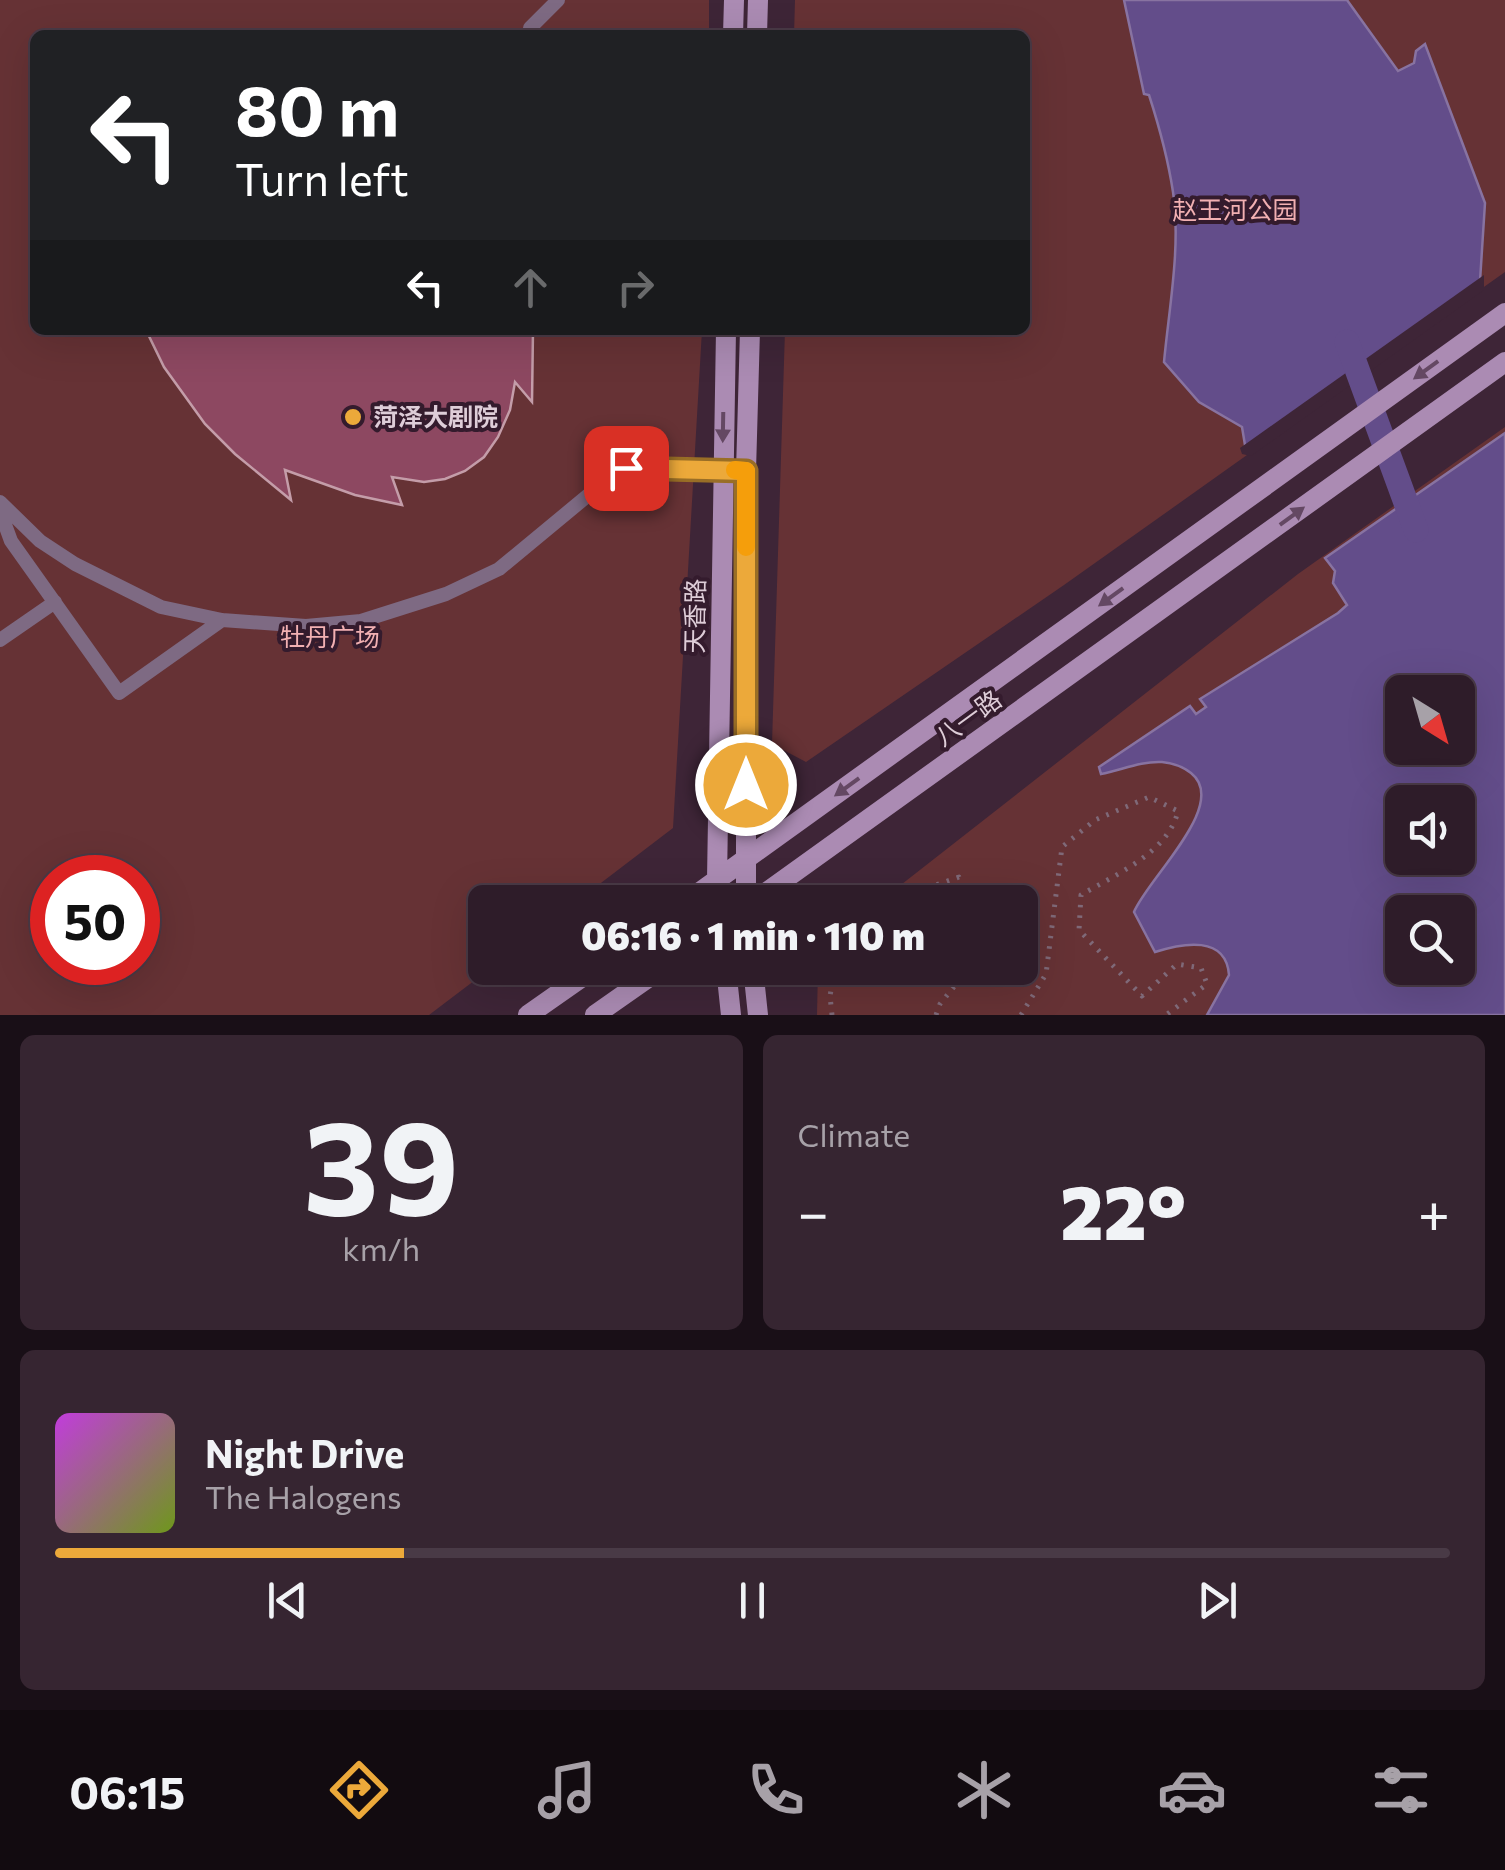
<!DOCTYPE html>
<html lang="en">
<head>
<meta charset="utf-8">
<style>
	:root { --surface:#2e1c29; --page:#362531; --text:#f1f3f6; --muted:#a7a1a8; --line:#493a46; --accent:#eca93a }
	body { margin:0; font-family:Commissioner,"Noto Sans SC",sans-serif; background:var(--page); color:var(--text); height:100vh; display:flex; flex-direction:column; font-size:38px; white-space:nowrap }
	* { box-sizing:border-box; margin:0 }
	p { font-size:32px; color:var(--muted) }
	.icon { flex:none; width:55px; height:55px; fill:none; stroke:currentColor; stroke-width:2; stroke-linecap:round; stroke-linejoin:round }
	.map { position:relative; height:1015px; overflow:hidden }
	.drawer { display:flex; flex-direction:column; gap:20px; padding:20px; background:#190f17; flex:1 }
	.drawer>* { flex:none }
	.guide { position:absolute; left:30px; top:30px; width:1000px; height:305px; border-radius:15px; box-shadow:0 10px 40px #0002,0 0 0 2px var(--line); background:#202124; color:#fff; overflow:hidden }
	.needle { width:65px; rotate:143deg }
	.buttons { position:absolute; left:1385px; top:675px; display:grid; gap:20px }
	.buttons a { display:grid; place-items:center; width:90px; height:90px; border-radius:15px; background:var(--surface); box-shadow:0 10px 40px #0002,0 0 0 2px var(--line); font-size:50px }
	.speed { position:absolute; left:30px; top:855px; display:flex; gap:20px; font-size:50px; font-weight:700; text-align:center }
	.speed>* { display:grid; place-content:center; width:130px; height:130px; border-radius:50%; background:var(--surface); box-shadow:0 10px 40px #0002,0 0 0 2px var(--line); line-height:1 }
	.speed .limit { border:15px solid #d22; background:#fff; color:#111 }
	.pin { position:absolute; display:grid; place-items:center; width:85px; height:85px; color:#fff; margin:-42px; border-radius:20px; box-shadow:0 5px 15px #0006 }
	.me { position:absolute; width:110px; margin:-55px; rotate:0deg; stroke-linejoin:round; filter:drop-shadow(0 0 8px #0008) }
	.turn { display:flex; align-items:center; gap:35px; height:210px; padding:0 40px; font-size:45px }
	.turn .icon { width:130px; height:130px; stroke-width:2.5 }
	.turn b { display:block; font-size:70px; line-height:85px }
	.lanes { display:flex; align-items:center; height:95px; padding:0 40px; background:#0003; justify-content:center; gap:50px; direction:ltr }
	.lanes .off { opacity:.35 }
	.big { font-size:75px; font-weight:800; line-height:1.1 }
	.drawer .widget { flex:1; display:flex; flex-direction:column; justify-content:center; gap:15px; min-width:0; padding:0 35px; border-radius:15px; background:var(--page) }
	.drawer .dial { align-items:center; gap:0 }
	.dial b { font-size:130px; line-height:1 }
	.song { display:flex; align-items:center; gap:30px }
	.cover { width:120px; height:120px; border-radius:15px; background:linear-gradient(135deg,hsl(290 70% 55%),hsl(80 70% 35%)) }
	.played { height:10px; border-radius:5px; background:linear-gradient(90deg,var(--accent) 25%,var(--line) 25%) }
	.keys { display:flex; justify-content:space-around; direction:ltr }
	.heat { display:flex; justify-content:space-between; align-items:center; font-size:55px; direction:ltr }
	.drawer .tiles { flex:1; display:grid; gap:20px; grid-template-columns:1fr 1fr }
	.widget:last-child { grid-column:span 2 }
	.trip { position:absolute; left:468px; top:885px; width:570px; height:100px; border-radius:15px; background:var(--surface); box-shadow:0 10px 40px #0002,0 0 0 2px var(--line); font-weight:800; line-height:100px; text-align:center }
	.tab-bar { display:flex; height:160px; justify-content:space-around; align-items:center; background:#120b10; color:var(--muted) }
	.tab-bar .icon { width:70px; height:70px }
	.tab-bar .active { color:var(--accent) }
	.tab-bar b { font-size:45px; color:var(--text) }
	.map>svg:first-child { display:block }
	.green { fill:#663235; fill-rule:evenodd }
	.water { fill:#634d8a; stroke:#8873a1; stroke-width:2.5; fill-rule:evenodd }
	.pier { fill:#3e2537 }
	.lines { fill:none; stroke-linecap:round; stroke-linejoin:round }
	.canal { stroke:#634d8a; stroke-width:25 }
	.building { fill:#8d4861; stroke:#c49da9; stroke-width:2.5 }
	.path { stroke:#7f6978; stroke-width:5; stroke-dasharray:2.5 8; stroke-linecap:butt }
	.service { stroke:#7e6a83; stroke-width:14 }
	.secondary { stroke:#ab8bb3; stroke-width:20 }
	.oneway { fill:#644863 }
	.route-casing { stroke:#996e26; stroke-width:25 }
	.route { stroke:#eca93a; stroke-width:18 }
	.slow { stroke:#f59e0b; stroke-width:18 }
	.poi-dot { fill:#eca93a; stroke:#341b2d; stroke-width:4 }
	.labels { text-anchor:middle; stroke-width:8; stroke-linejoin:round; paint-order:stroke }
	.park-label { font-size:25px; fill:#f2b0b2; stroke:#341b2d }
	.poi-label { font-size:25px; font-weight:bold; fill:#decdd8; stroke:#341b2d; text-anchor:start }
	.street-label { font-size:25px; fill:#decdd8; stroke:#341b2d }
</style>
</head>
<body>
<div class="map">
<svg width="1505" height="1015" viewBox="0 0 1505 1015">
	<rect width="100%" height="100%" fill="#3e2537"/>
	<!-- green -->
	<path class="green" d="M0,0h709v35h-674v295h667l-29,498 -97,74h-91v66h6l-62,47h-429zM52,878h86v84h-86z
		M795,0h710v272l-441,313 -258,177 -34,-18 13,-414h240v-295h-231z
		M1505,427v588h-688l1,-47h202v-66h-141l419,-328zM1402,692h56v56h-56zM1402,802h56v56h-56zM1402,912h56v56h-56z"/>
	<!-- water -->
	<path class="water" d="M1124,0h223l51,71 16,-8 2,-12 9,-7 60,159 -5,78 -234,170 -4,-24 -43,-25 -35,-40c5,-54 17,-115 9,-170 -5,-33 -14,-66 -24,-97l-5,-1z
		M1505,433v582h-298l22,-40c-3,-40 -46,-32 -74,-23l-21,-40c14,-34 96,-108 57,-139 -9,-7 -18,-10 -29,-11 -22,-1 -40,8 -61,12l-2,-7 91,-61 6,8 10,-7 -6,-8 138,-86 9,-8 -14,-22 2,-12 -10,-13zM1402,692h56v56h-56zM1402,802h56v56h-56zM1402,912h56v56h-56z"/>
	<!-- pier -->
	<path class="pier" d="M1484,275v15l-233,166 -9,-2 -2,-6z"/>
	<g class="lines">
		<!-- canal -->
		<path class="canal" d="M1347,342l69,188"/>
	</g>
	<!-- building -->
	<path class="building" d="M146,330h387l-1,72 -17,-20 -5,28 -12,27 -14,20 -19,14 -20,8 -21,3 -32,-5 10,28 -47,-10 -70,-25 6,30 -56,-46 -30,-30 -41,-57z"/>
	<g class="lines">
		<!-- path -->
		<path class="path" d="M899,902l11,-8 49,-17 9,25
			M832,1015l-2,-19 5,-28
			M936,1015l4,-11 29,-36
			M1021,1015l25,-41 16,-127 33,-27 54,-23 29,14c-10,42 -62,63 -97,84l-2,35 63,66 35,-32 24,4 6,16 -41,31"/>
		<!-- service -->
		<path class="service" d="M530,28l28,-28
			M0,502l40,39 35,23 86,43 61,13 84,6 55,-5 85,-27 53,-25 110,-91 17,-10 120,3
			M0,511l11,30 108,152 103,-73
			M0,640l55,-38"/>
		<!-- secondary -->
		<path class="secondary" d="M733,35l1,-35
			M757,35l1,-35
			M686,902l819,-589
			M719,902l-2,-22 9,-550
			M746,902v-431l4,-141
			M753,902l752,-540
			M726,968l5,47
			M753,968l5,47
			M528,1015l67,-47
			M595,1015l67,-47"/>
	</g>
	<!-- one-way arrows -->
	<defs><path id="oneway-solid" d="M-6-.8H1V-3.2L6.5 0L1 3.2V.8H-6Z" transform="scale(2.5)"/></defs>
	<g class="oneway">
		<use href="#oneway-solid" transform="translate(1426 370) rotate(144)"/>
		<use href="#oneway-solid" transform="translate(723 427) rotate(91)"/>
		<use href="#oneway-solid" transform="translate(1292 516) rotate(-36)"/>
		<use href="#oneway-solid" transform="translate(1111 597) rotate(144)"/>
		<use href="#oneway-solid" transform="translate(847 787) rotate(144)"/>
	</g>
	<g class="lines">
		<defs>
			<path id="route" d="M626,468l120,3v314"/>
		</defs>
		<!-- route casing -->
		<use href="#route" class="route-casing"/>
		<!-- route -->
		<use href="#route" class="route"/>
		<!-- slow -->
		<path class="slow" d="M735,470l11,1v76"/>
	</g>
	<!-- markers -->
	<circle class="poi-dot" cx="353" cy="417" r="10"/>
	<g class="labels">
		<!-- park labels -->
		<g class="park-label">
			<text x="1235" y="219">赵王河公园</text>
			<text x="330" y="646">牡丹广场</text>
		</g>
		<!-- poi labels -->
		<g class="poi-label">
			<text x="373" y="426">菏泽大剧院</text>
		</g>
		<!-- street labels -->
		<g class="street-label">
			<text transform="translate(695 616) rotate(-89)" y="9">天香路</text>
			<text transform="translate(968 718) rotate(-36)" y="9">八一路</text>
		</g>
	</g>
</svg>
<div class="buttons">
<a><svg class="needle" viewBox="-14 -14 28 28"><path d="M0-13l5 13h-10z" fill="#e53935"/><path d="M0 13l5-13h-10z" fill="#a7a1a8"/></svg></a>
<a><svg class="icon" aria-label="sound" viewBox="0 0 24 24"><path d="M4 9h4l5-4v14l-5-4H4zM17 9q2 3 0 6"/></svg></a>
<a><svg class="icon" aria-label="search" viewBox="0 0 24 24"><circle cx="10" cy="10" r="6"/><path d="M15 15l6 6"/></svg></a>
</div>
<div class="speed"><div class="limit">50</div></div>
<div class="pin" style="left:626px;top:468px;background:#d93025"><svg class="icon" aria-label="arrive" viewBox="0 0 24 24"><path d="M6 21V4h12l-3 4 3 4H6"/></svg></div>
<svg class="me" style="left:746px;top:785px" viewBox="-20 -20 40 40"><circle r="17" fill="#eca93a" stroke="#fff" stroke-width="3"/><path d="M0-11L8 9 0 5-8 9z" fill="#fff"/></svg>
<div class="trip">06:16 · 1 min · 110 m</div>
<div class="guide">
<div class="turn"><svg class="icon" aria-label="left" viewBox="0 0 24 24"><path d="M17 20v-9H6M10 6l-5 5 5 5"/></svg><div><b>80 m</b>Turn left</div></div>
<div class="lanes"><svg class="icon" aria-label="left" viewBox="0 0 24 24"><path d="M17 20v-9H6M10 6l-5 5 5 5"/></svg><svg class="icon off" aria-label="ahead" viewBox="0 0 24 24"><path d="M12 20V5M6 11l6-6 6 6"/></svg><svg class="icon off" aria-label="right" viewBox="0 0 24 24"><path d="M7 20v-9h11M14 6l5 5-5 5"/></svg></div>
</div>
</div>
<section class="drawer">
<div class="tiles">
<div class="widget dial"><b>39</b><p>km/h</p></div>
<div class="widget"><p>Climate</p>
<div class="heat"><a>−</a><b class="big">22°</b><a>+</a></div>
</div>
<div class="widget">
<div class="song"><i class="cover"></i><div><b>Night Drive</b><p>The Halogens</p></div></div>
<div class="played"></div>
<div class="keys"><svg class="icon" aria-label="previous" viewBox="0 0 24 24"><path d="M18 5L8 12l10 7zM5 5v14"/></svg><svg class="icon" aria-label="pause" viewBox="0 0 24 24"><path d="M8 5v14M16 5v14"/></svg><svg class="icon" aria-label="next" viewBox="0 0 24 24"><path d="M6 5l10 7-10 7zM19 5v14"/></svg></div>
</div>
</div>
</section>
<nav class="tab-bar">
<b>06:15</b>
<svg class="icon active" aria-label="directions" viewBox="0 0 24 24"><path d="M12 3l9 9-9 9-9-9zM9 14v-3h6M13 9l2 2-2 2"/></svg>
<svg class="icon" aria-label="music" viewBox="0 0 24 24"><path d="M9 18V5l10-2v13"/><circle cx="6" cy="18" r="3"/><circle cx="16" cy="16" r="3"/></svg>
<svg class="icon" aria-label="phone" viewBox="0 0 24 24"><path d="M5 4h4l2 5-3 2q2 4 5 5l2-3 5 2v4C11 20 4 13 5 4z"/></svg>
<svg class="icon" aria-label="climate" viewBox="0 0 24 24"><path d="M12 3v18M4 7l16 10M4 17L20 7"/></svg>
<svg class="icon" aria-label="car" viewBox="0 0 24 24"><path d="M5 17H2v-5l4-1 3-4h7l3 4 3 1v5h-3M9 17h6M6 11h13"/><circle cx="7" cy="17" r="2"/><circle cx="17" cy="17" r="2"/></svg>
<svg class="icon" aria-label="filters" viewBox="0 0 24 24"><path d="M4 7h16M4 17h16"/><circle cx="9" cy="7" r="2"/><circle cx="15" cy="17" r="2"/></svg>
</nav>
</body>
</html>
